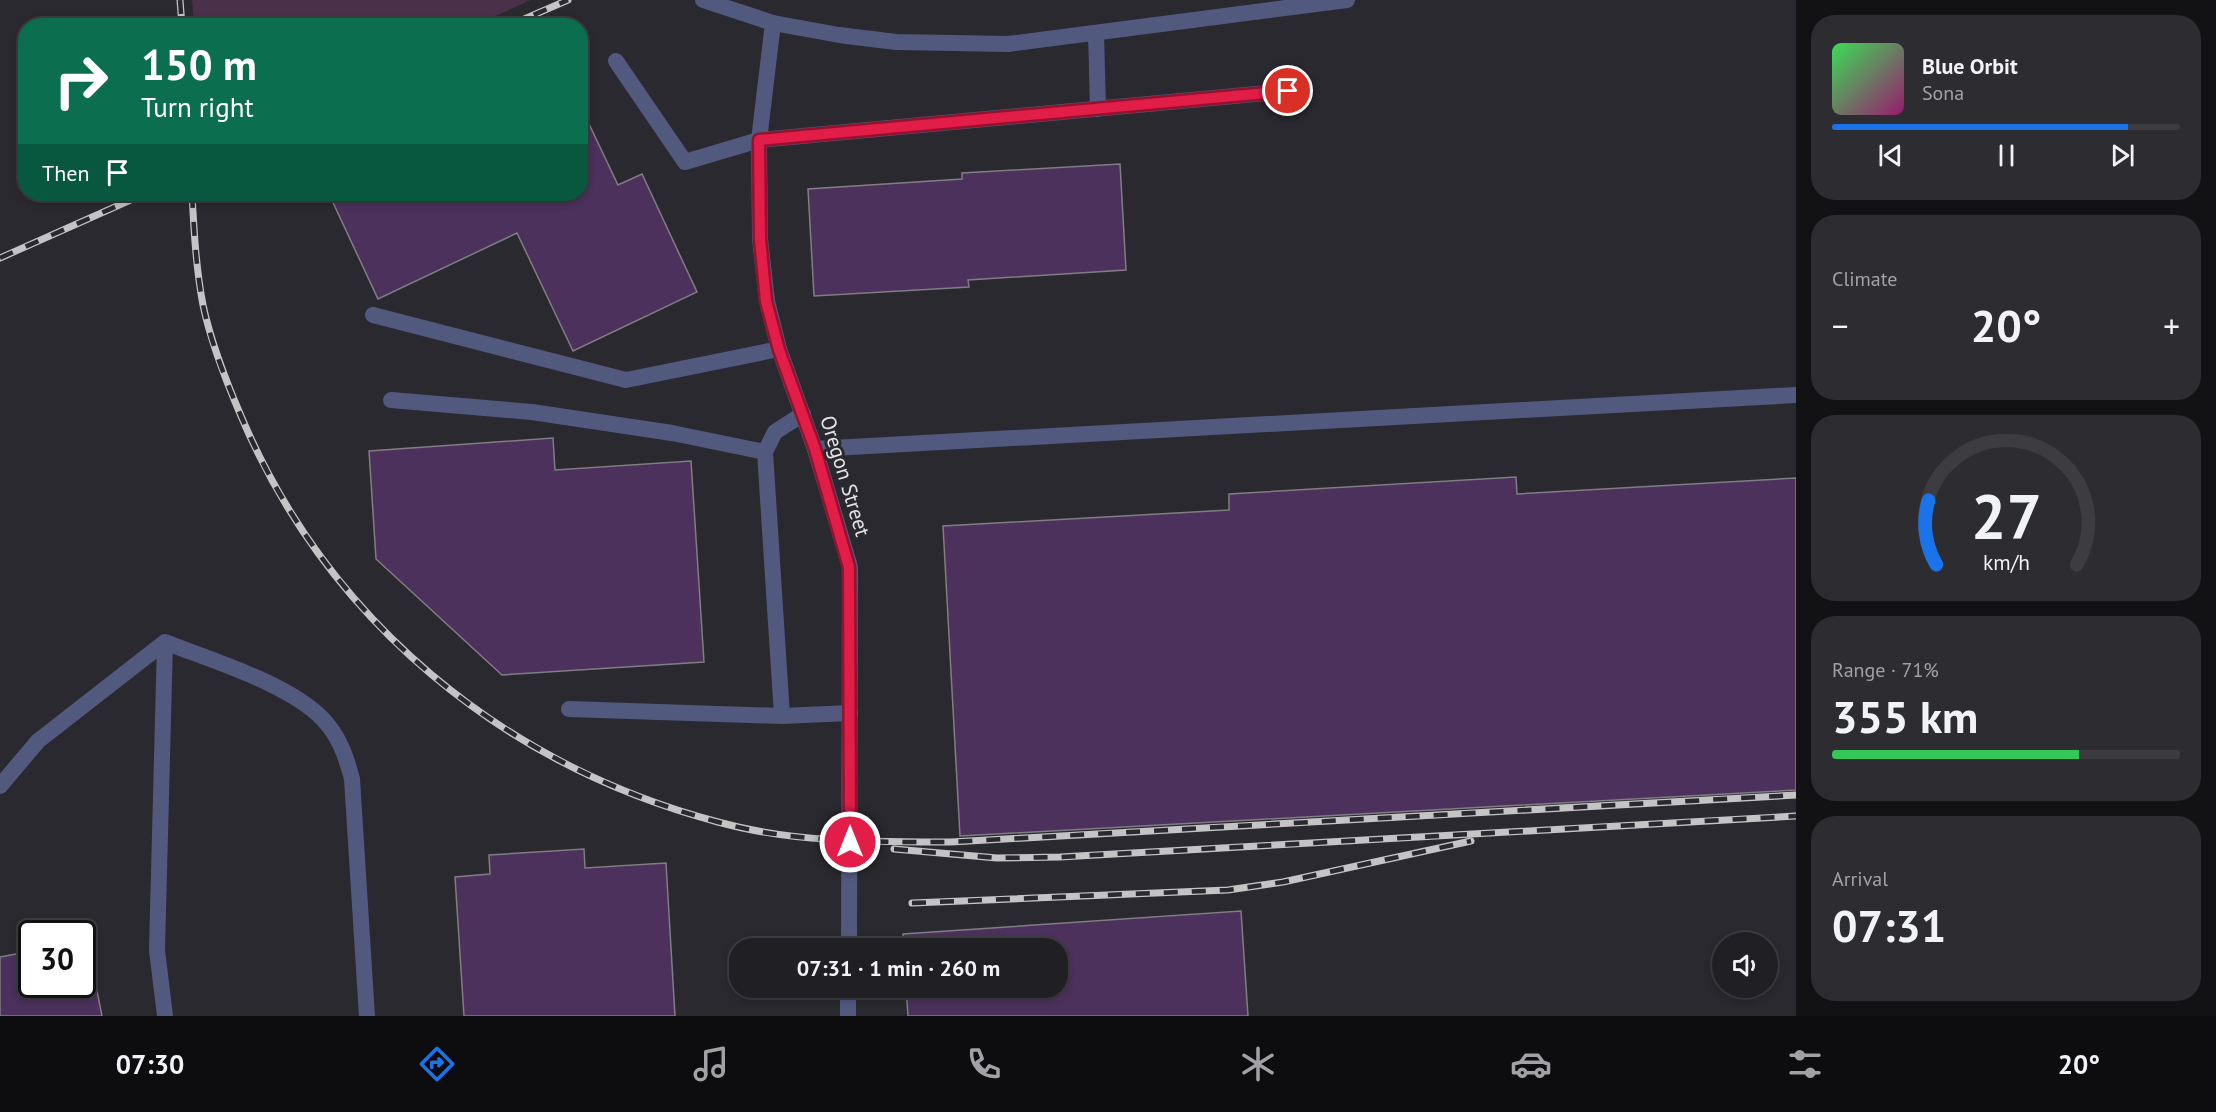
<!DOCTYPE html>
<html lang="en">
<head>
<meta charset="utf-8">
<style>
	:root { --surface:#201f23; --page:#2d2c30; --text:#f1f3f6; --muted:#a2a2a6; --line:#3d3d41; --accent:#1a73e8 }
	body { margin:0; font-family:"PT Sans",sans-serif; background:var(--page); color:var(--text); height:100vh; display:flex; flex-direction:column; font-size:22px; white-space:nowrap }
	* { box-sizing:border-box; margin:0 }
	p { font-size:20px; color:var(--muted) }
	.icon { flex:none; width:33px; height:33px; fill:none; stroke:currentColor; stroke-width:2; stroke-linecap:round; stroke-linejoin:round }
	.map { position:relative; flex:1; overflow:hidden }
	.drawer { display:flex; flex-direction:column; gap:15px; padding:15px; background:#121113; width:420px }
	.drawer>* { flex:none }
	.hud { position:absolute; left:18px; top:18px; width:570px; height:183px; border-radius:24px; box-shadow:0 3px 9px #0003,0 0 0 2px var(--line); background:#0b6e4f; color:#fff; overflow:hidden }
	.controls { position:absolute; left:1712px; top:932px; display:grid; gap:12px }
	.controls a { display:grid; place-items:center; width:66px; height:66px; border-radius:50%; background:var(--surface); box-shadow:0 3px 9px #0003,0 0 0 2px var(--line); font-size:30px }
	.speed { position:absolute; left:18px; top:920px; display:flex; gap:12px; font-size:30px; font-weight:700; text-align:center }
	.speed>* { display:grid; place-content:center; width:78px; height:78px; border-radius:50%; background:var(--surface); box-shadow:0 3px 9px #0003,0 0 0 2px var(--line); line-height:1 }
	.speed .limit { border:3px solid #111; border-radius:9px; background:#fff; color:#111 }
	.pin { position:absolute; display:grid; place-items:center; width:51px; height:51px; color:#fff; margin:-26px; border:3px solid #fff; border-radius:50%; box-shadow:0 2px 6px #0007 }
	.me { position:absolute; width:66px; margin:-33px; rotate:0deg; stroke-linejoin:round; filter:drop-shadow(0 0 4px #0008) }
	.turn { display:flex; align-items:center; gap:21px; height:126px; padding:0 24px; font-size:27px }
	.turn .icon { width:78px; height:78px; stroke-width:2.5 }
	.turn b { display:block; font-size:42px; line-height:51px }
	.then { display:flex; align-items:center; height:57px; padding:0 24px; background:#0003; gap:12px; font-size:22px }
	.big { font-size:45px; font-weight:700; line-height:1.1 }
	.drawer .card { flex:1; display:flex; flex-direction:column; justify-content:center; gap:9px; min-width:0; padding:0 21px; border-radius:24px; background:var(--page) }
	.drawer .dial { align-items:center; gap:0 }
	.dial svg { height:156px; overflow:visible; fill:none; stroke:var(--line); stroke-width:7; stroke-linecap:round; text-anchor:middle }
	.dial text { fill:var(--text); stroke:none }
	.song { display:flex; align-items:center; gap:18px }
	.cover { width:72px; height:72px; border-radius:9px; background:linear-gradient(135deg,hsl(130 70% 55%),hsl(320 70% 35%)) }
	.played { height:6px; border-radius:3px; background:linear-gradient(90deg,var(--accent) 85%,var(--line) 85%) }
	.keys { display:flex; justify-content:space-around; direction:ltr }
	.heat { display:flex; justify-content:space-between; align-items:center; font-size:33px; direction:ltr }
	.charge { height:9px; border-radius:4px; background:linear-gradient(90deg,#34c759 71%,var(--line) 0) }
	.trip { position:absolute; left:729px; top:938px; width:339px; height:60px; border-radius:24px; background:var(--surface); box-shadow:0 3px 9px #0003,0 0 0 2px var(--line); font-weight:700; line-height:60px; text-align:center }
	.menu { display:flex; height:96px; justify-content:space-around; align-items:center; background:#0d0c0e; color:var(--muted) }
	.menu .icon { width:42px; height:42px }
	.menu .on { color:var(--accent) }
	.menu b { font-size:27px; color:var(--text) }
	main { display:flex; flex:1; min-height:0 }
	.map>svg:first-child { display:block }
	.green { fill:#4a3048 }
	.building { fill:#4b315b; stroke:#817d84; stroke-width:1.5 }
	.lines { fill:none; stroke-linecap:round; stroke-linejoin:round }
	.service { stroke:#51597e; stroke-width:16 }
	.minor { stroke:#51597e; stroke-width:16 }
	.tertiary { stroke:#51597e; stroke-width:16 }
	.rail-casing { stroke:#c4c4c7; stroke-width:7 }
	.rail { stroke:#2a292f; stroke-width:4.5; stroke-dasharray:14; stroke-linecap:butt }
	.route-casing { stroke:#92132f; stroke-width:15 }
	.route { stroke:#e11d48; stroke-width:10 }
	.labels { text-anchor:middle; stroke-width:6; stroke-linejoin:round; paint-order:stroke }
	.street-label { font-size:21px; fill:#e4e4e7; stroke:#2a292f }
</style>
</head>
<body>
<main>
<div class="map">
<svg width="1796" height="1016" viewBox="0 0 1796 1016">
	<rect width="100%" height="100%" fill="#2a292f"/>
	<!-- green -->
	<path class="green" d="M192,0h339l-56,25h-281z"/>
	<!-- building -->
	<path class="building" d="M580,105l38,80 24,-11 55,118 -124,59 -56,-118 -139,66 -49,-105h251z
		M1120,164l6,106 -158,10 1,7 -155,9 -6,-107 154,-10v-6z
		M553,438l2,32 136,-9 13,201 -202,13 -126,-116 -7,-108z
		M1516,477l1,17 279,-16v312l-836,46 -17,-310 286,-16v-16z
		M584,849l1,19 81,-5 9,153h-211l-9,-139 35,-3 -1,-19z
		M1241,911l7,105h-340l-2,-29h152v-39h-154l-1,-14z
		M87,941l15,75h-102v-59l32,-6v33h50v-42z"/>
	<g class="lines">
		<!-- service -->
		<path class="service" d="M1096,33l2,76
			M616,61l69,101 74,-22 529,-49
			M373,315l253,65 153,-31
			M391,400l141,12 140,21 93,19
			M815,449l981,-54
			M165,642c47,19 133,44 163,83 13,16 19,35 24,54l15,237
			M569,709l213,7 -17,-264 10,-20 28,-18
			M782,716l68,-3
			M0,786l38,-45 127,-99
			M165,1016l-8,-66 8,-308"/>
		<!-- minor -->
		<path class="minor" d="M773,23l-14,117 1,99 7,62 12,48 36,100 35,118 -1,381
			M848,1016v-29"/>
		<!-- tertiary -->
		<path class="tertiary" d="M703,0l70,23 66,12 57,7 112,2 339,-44"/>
		<defs>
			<path id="rail" d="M180,0l2,26
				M508,26l60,-26
				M192,194c2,37 4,74 11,111 8,38 23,76 38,111 87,206 263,349 477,406 76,21 156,20 233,20l845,-47
				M0,258l144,-64
				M894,849l103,9 63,-1 736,-41
				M912,903l316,-13 55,-8 188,-41"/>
		</defs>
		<!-- rail casing -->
		<use href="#rail" class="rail-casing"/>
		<!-- rail -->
		<use href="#rail" class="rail"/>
	</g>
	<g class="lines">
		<defs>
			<path id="route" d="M850,842l-1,-275 -34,-118 -36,-99 -13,-49 -6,-62 -1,-99 529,-49"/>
		</defs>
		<!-- route casing -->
		<use href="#route" class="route-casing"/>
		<!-- route -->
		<use href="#route" class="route"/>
	</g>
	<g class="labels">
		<!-- street labels -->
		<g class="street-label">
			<text transform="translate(845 476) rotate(73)" y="7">Oregon Street</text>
		</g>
	</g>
</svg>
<div class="controls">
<a><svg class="icon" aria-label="sound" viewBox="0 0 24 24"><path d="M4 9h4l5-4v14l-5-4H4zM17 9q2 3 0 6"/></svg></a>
</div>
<div class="speed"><div class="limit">30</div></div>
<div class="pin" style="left:1288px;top:91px;background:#d93025"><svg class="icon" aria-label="arrive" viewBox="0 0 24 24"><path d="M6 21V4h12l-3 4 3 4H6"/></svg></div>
<svg class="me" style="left:850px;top:842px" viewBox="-20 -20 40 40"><circle r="17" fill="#e11d48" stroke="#fff" stroke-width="3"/><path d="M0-11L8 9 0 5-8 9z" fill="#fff"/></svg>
<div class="trip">07:31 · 1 min · 260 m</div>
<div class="hud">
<div class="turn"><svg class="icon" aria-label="right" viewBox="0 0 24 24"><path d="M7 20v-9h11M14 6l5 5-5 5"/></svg><div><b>150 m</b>Turn right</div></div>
<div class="then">Then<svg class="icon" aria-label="arrive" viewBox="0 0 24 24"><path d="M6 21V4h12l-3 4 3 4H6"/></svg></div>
</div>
</div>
<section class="drawer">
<div class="card">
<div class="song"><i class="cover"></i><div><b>Blue Orbit</b><p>Sona</p></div></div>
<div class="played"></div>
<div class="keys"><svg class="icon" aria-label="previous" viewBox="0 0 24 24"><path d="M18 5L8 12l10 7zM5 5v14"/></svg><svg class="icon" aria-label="pause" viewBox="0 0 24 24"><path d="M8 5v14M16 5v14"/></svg><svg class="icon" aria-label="next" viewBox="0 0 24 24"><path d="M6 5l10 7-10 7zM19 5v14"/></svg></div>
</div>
<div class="card"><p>Climate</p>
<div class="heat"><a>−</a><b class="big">20°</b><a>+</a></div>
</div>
<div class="card dial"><svg viewBox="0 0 100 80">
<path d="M14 69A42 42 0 1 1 86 69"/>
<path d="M14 69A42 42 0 0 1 10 36" stroke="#1a73e8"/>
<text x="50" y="56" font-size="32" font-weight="700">27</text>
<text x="50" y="72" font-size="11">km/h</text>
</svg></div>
<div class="card"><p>Range · 71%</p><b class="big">355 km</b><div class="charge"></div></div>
<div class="card"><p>Arrival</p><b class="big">07:31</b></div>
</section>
</main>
<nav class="menu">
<b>07:30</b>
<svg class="icon on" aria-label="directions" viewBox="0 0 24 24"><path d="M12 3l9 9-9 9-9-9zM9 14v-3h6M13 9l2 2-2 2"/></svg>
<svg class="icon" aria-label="music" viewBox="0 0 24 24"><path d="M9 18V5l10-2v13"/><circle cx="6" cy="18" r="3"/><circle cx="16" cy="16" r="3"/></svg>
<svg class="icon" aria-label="phone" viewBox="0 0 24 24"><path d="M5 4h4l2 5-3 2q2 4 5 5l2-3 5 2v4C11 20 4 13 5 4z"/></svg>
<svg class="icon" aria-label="climate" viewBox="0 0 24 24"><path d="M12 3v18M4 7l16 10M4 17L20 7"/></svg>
<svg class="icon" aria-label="car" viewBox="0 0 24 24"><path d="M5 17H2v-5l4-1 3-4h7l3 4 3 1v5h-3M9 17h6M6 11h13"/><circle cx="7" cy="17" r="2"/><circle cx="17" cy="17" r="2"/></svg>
<svg class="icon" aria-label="filters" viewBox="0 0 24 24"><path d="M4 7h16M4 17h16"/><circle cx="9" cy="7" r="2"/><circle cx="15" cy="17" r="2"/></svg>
<b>20°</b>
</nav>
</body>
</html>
